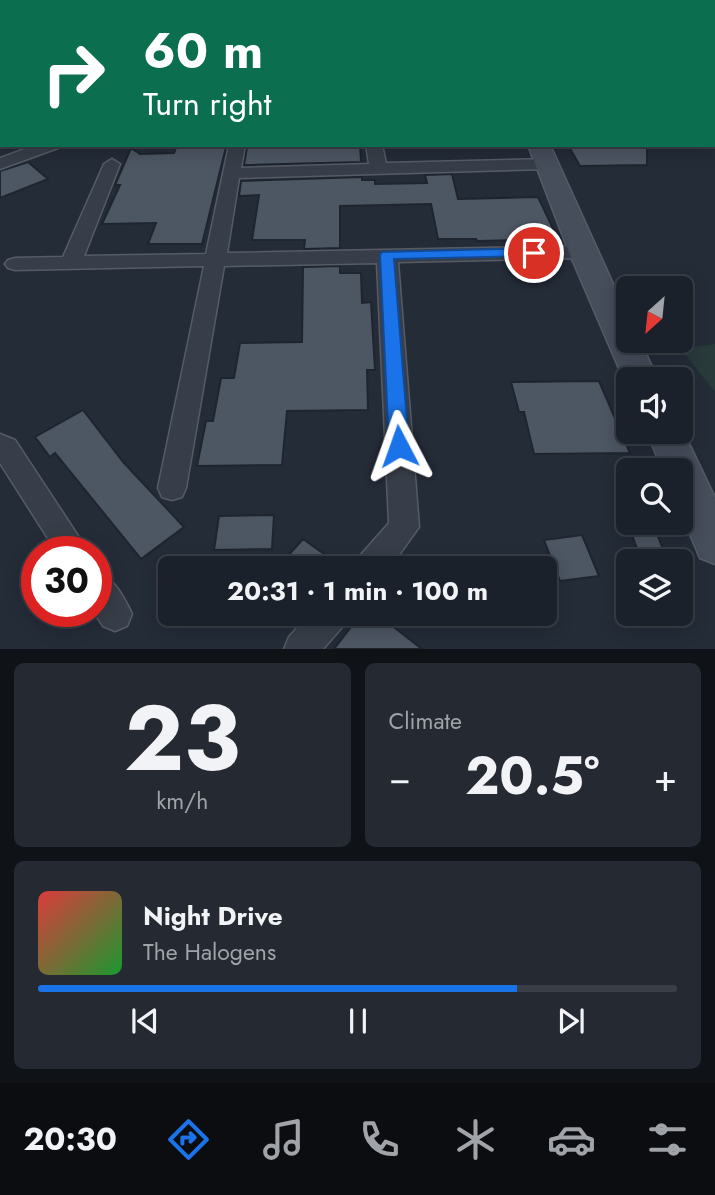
<!DOCTYPE html>
<html lang="en">
<head>
<meta charset="utf-8">
<style>
	:root { --surface:#1b212a; --page:#242932; --text:#f1f3f6; --muted:#a0a3a8; --line:#393e47; --accent:#1a73e8 }
	body { margin:0; font-family:Jost,sans-serif; background:var(--page); color:var(--text); height:100vh; display:flex; flex-direction:column; font-size:26px; white-space:nowrap }
	* { box-sizing:border-box; margin:0 }
	p { font-size:23px; color:var(--muted) }
	.icon { flex:none; width:38px; height:38px; fill:none; stroke:currentColor; stroke-width:2; stroke-linecap:round; stroke-linejoin:round }
	.map { position:relative; height:649px; overflow:hidden }
	.sheet { display:flex; flex-direction:column; gap:14px; padding:14px; background:#0f1217; flex:1 }
	.sheet>* { flex:none }
	.guide { position:absolute; left:0px; top:0px; width:716px; height:147px; box-shadow:0 4px 18px #0003,0 0 0 2px var(--line); background:#0b6e4f; color:#fff; overflow:hidden }
	.needle { width:46px; rotate:207deg }
	.controls { position:absolute; left:616px; top:276px; display:grid; gap:14px }
	.controls a { display:grid; place-items:center; width:77px; height:77px; border-radius:10px; background:var(--surface); box-shadow:0 4px 18px #0003,0 0 0 2px var(--line); font-size:35px }
	.speed { position:absolute; left:21px; top:536px; display:flex; gap:14px; font-size:35px; font-weight:700; text-align:center }
	.speed>* { display:grid; place-content:center; width:91px; height:91px; border-radius:50%; background:var(--surface); box-shadow:0 4px 18px #0003,0 0 0 2px var(--line); line-height:1 }
	.speed .limit { border:10px solid #d22; background:#fff; color:#111 }
	.pin { position:absolute; display:grid; place-items:center; width:60px; height:60px; color:#fff; margin:-30px; border:4px solid #fff; border-radius:50%; box-shadow:0 2px 7px #0007 }
	.me { position:absolute; width:77px; margin:-38px; rotate:356deg; stroke-linejoin:round; filter:drop-shadow(0 0 5px #0008) }
	.turn { display:flex; align-items:center; gap:24px; height:147px; padding:0 28px; font-size:32px }
	.turn .icon { width:91px; height:91px; stroke-width:2.5 }
	.turn b { display:block; font-size:49px; line-height:60px }
	.big { font-size:52px; font-weight:700; line-height:1.1 }
	.sheet .tile { flex:1; display:flex; flex-direction:column; justify-content:center; gap:10px; min-width:0; padding:0 24px; border-radius:10px; background:var(--page) }
	.sheet .dial { align-items:center; gap:0 }
	.dial b { font-size:91px; line-height:1 }
	.song { display:flex; align-items:center; gap:21px }
	.cover { width:84px; height:84px; border-radius:10px; background:linear-gradient(135deg,hsl(0 70% 55%),hsl(130 70% 35%)) }
	.played { height:7px; border-radius:4px; background:linear-gradient(90deg,var(--accent) 75%,var(--line) 75%) }
	.keys { display:flex; justify-content:space-around; direction:ltr }
	.heat { display:flex; justify-content:space-between; align-items:center; font-size:38px; direction:ltr }
	.sheet .tiles { flex:1; display:grid; gap:14px; grid-template-columns:1fr 1fr }
	.tile:last-child { grid-column:span 2 }
	.trip { position:absolute; left:158px; top:556px; width:399px; height:70px; border-radius:10px; background:var(--surface); box-shadow:0 4px 18px #0003,0 0 0 2px var(--line); font-weight:700; line-height:70px; text-align:center }
	.tabs { display:flex; height:112px; justify-content:space-around; align-items:center; background:#0b0d11; color:var(--muted) }
	.tabs .icon { width:49px; height:49px }
	.tabs .current { color:var(--accent) }
	.tabs b { font-size:32px; color:var(--text) }
	.map>svg:first-child { display:block }
	.green { fill:#293a3b }
	.building { fill:#4d5663; stroke:#1f252f; stroke-width:2 }
	.lines { fill:none; stroke-linecap:round; stroke-linejoin:round }
	.street-casing { stroke:#565c66; stroke-width:3 }
	.secondary-casing { stroke:#565c66; stroke-width:3 }
	.path { stroke:#465558; stroke-width:2.5; stroke-dasharray:2.5 2.5; stroke-linecap:butt }
	.street { fill:#383e49; fill-rule:evenodd }
	.secondary { fill:#464d5b; fill-rule:evenodd }
	.route { fill:#1a73e8; stroke:#114b97; stroke-width:2 }
</style>
</head>
<body>
<div class="map">
<svg width="715" height="649" viewBox="0 0 715 649">
	<rect width="100%" height="100%" fill="#242c38"/>
	<!-- green -->
	<path class="green" d="M715,344v48l-34,-43z"/>
	<!-- building -->
	<path class="building" d="M177,145l49,2 -24,97h-54l8,-21 -54,1 18,-39h-5l16,-37 9,6 34,-1z
		M360,145l1,17 -117,3 3,-18z
		M568,145h79v20l-67,1z
		M28,162l20,17 -48,19v-27z
		M452,174l6,25 80,-2 20,42 -81,2 -1,-2h-38l-7,-35 -91,2v42l-36,1 1,-9h-53l7,-45 -20,1 2,-15 121,-4v3h13v4l52,-1 -2,-8z
		M340,266v7h21l1,30 9,-1 4,68h-8l1,40 -81,1 -5,54 -85,1 9,-45h7l8,-43h13l6,-35 62,-1 1,-75z
		M599,381l31,72 -96,1 -10,-42h-5l-8,-30z
		M83,410l41,53 60,64 -43,32 -86,-106 -5,4 -15,-20z
		M274,515l-2,34 -58,1 5,-34z
		M657,534l11,28h-26l-10,-27z
		M582,535l17,41 -39,5 -16,-41z
		M303,539l42,30h-69z
		M361,614h16l45,35h-88z"/>
	<g class="lines">
		<defs>
			<path id="street" d="M23,0h12l1,2h-12z
				M0,18h2v8h-2z
				M0,56h2v8h-2z
				M0,101h2l-2,9z
				M36,145h24l-2,3 -58,21v-11z
				M229,145h16l-4,23 128,-4 -3,-19h16l4,18 160,-4 8,5 -8,5 -307,9 -12,75 356,-7 7,2 3,4 -3,4 -7,2 -185,4 21,265 -30,42h-36l5,-11 31,-35 -12,-260 -153,3 -38,222 -4,9 -10,3 -10,-3 -4,-9 46,-222 -189,4 -7,-2 -3,-4 3,-4 7,-2 48,-1 41,-93 8,-5 8,5 -36,92 122,-2z
				M0,434l15,6 73,111h-32l-56,-88z
				M96,570c18,8 28,27 36,44l-5,12 -12,5 -12,-5 -10,-15h3z
				M309,614h39l-5,12 -20,23h-39l5,-12z"/>
			<path id="secondary" d="M475,0h16v2h-15z
				M528,145h22l78,172v24h12l18,39h-30v8l-4,-8 -55,-128z
				M681,427l34,71v66l-15,-6 -19,-45v-42h-18l-16,-39h34z"/>
		</defs>
		<!-- street casing -->
		<use href="#street" class="street-casing"/>
		<!-- secondary casing -->
		<use href="#secondary" class="secondary-casing"/>
		<!-- path -->
		<path class="path" d="M234,2l2,-2"/>
		<!-- street -->
		<use href="#street" class="street"/>
		<!-- secondary -->
		<use href="#secondary" class="secondary"/>
	</g>
	<!-- route -->
	<path class="route" d="M534,248l7,5 -2,3 -145,3 15,187 -3,5 -7,2 -7,-2 -3,-5 -9,-191 2,-3z"/>
</svg>
<div class="controls">
<a><svg class="needle" viewBox="-14 -14 28 28"><path d="M0-13l5 13h-10z" fill="#e53935"/><path d="M0 13l5-13h-10z" fill="#a0a3a8"/></svg></a>
<a><svg class="icon" aria-label="sound" viewBox="0 0 24 24"><path d="M4 9h4l5-4v14l-5-4H4zM17 9q2 3 0 6"/></svg></a>
<a><svg class="icon" aria-label="search" viewBox="0 0 24 24"><circle cx="10" cy="10" r="6"/><path d="M15 15l6 6"/></svg></a>
<a><svg class="icon" aria-label="layers" viewBox="0 0 24 24"><path d="M12 4l9 5-9 5-9-5zM3 14l9 5 9-5"/></svg></a>
</div>
<div class="speed"><div class="limit">30</div></div>
<div class="pin" style="left:534px;top:253px;background:#d93025"><svg class="icon" aria-label="arrive" viewBox="0 0 24 24"><path d="M6 21V4h12l-3 4 3 4H6"/></svg></div>
<svg class="me" style="left:399px;top:446px" viewBox="-20 -20 40 40"><path d="M0-17L14 15 0 8-14 15z" fill="#1a73e8" stroke="#fff" stroke-width="4"/></svg>
<div class="trip">20:31 · 1 min · 100 m</div>
<div class="guide">
<div class="turn"><svg class="icon" aria-label="right" viewBox="0 0 24 24"><path d="M7 20v-9h11M14 6l5 5-5 5"/></svg><div><b>60 m</b>Turn right</div></div>
</div>
</div>
<section class="sheet">
<div class="tiles">
<div class="tile dial"><b>23</b><p>km/h</p></div>
<div class="tile"><p>Climate</p>
<div class="heat"><a>−</a><b class="big">20.5°</b><a>+</a></div>
</div>
<div class="tile">
<div class="song"><i class="cover"></i><div><b>Night Drive</b><p>The Halogens</p></div></div>
<div class="played"></div>
<div class="keys"><svg class="icon" aria-label="previous" viewBox="0 0 24 24"><path d="M18 5L8 12l10 7zM5 5v14"/></svg><svg class="icon" aria-label="pause" viewBox="0 0 24 24"><path d="M8 5v14M16 5v14"/></svg><svg class="icon" aria-label="next" viewBox="0 0 24 24"><path d="M6 5l10 7-10 7zM19 5v14"/></svg></div>
</div>
</div>
</section>
<nav class="tabs">
<b>20:30</b>
<svg class="icon current" aria-label="directions" viewBox="0 0 24 24"><path d="M12 3l9 9-9 9-9-9zM9 14v-3h6M13 9l2 2-2 2"/></svg>
<svg class="icon" aria-label="music" viewBox="0 0 24 24"><path d="M9 18V5l10-2v13"/><circle cx="6" cy="18" r="3"/><circle cx="16" cy="16" r="3"/></svg>
<svg class="icon" aria-label="phone" viewBox="0 0 24 24"><path d="M5 4h4l2 5-3 2q2 4 5 5l2-3 5 2v4C11 20 4 13 5 4z"/></svg>
<svg class="icon" aria-label="climate" viewBox="0 0 24 24"><path d="M12 3v18M4 7l16 10M4 17L20 7"/></svg>
<svg class="icon" aria-label="car" viewBox="0 0 24 24"><path d="M5 17H2v-5l4-1 3-4h7l3 4 3 1v5h-3M9 17h6M6 11h13"/><circle cx="7" cy="17" r="2"/><circle cx="17" cy="17" r="2"/></svg>
<svg class="icon" aria-label="filters" viewBox="0 0 24 24"><path d="M4 7h16M4 17h16"/><circle cx="9" cy="7" r="2"/><circle cx="15" cy="17" r="2"/></svg>
</nav>
</body>
</html>
